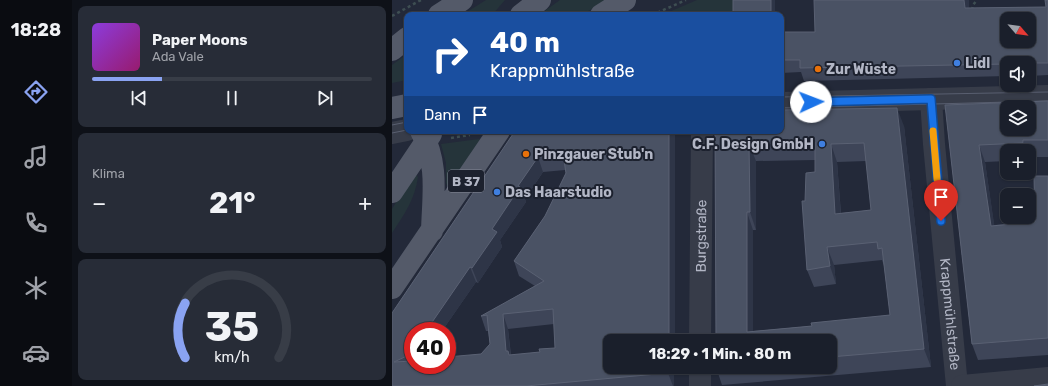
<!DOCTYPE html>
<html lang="de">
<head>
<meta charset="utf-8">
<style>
	:root { --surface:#1a1f2b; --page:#272c37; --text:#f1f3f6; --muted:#9fa2a9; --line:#383d47; --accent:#8aa3f2 }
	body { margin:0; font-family:Rubik,sans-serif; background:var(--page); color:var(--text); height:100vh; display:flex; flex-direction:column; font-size:15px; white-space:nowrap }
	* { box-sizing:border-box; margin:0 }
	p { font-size:13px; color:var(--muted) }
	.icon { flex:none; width:22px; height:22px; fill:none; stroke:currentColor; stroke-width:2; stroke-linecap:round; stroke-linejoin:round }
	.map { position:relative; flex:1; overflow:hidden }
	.side { display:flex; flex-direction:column; gap:6px; padding:6px; background:#0e1118; width:320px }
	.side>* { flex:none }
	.hud { position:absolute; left:12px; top:12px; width:380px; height:122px; border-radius:8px; box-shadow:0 1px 3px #0004,0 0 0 1px var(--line); background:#1a4fa0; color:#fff; overflow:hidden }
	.needle { width:26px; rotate:118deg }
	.controls { position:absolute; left:608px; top:12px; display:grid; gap:8px }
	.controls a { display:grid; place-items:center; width:36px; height:36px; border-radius:8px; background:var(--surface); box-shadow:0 1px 3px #0004,0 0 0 1px var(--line); font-size:20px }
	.speed { position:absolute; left:12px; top:322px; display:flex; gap:8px; font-size:20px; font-weight:700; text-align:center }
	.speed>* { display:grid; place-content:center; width:52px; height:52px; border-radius:50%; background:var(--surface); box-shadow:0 1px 3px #0004,0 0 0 1px var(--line); line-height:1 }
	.speed .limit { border:6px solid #d22; background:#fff; color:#111 }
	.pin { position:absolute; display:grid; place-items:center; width:34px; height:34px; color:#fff; margin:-41px -17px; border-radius:50% 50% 50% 0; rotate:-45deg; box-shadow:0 0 4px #0007 }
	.pin .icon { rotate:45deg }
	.me { position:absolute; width:44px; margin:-22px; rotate:88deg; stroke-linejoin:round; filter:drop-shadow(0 0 3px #0008) }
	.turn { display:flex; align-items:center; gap:14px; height:84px; padding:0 20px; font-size:18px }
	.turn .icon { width:52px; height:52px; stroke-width:2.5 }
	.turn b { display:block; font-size:28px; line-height:34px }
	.then { display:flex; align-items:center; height:38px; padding:0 20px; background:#0003; gap:8px; font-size:15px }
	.big { font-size:30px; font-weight:700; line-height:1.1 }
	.side .card { flex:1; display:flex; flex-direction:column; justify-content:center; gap:6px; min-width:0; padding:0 14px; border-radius:8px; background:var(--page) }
	.side .dial { align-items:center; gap:0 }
	.dial svg { height:104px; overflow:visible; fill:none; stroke:var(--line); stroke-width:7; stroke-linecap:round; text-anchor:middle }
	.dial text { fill:var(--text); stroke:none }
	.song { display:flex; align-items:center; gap:12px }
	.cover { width:48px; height:48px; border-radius:6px; background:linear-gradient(135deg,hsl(270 70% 55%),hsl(320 70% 35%)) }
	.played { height:4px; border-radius:2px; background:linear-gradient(90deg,var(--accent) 25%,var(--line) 25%) }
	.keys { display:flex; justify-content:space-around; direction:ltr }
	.heat { display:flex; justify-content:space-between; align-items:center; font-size:22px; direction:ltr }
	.trip { position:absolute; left:211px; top:334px; width:234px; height:40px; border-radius:8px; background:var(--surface); box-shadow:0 1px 3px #0004,0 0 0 1px var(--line); font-weight:700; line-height:40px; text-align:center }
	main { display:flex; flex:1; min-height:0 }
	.tab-bar { display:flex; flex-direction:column; width:72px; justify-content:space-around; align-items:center; background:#0a0c11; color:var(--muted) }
	.tab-bar .icon { width:28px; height:28px }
	.tab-bar .on { color:var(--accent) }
	.tab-bar b { font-size:18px; color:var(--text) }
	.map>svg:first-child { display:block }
	.green { fill:#25343a }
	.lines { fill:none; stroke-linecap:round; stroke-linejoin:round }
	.path { stroke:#3e4e52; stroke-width:2.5; stroke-dasharray:3 3; stroke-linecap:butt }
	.minor { stroke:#373c49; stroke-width:22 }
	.major { stroke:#545a69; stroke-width:22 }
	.tram { stroke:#595f70; stroke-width:1 }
	.wall { fill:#3e4558; fill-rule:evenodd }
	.shaded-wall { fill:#2e3547 }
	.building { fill:#4a5264; stroke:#5a6173; fill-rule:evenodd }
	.route-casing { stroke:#114b97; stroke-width:10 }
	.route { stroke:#1a73e8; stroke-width:7 }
	.slow { stroke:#f59e0b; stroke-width:7 }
	.shop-dot { fill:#3f7fe0; stroke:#1c212e; stroke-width:1.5 }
	.food-dot { fill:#e8710a; stroke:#1c212e; stroke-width:1.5 }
	.labels { text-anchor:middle; stroke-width:4; stroke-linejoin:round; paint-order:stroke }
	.shield { fill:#1c212e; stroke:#858998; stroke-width:1 }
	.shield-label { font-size:13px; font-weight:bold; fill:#b2b6c5 }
	.poi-label { font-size:14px; font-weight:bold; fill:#b2b6c5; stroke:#1c212e; text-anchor:start }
	.street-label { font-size:14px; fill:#b2b6c5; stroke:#1c212e }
</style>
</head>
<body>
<main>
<nav class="tab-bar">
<b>18:28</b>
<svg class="icon on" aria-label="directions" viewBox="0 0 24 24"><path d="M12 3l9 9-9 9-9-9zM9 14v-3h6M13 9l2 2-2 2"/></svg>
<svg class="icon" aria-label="music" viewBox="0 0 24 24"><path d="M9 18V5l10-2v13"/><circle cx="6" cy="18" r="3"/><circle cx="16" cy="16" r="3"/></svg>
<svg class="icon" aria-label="phone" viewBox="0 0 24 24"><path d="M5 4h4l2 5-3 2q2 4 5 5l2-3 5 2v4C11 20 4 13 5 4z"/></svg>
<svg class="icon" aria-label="climate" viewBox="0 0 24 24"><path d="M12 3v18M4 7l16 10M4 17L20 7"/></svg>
<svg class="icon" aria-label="car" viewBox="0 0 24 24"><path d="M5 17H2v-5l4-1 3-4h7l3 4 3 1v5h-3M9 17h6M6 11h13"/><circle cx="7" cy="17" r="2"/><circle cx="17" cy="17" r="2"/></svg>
</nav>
<section class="side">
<div class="card">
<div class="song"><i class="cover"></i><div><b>Paper Moons</b><p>Ada Vale</p></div></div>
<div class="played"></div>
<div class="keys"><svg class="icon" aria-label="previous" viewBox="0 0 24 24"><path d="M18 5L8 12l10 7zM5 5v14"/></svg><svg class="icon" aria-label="pause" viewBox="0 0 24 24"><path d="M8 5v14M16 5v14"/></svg><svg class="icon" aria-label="next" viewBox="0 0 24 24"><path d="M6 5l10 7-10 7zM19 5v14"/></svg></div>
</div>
<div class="card"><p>Klima</p>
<div class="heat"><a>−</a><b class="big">21°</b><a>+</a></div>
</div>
<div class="card dial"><svg viewBox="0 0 100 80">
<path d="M14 69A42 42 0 1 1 86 69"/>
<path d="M14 69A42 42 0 0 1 14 27" stroke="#8aa3f2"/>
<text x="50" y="56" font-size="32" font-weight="700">35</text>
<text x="50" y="72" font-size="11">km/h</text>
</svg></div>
</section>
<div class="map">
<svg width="656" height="386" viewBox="0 0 656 386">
	<rect width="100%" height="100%" fill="#232939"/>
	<!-- green -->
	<path class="green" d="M94,0h19l-13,15h-30z
		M168,0h46l-24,15h-43z
		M305,0h40l1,15h-76z
		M15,54v26l-15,3v-18z
		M87,139l1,1 -32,47 -2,-4v-20l-5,-19z
		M24,175l2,2c-3,22 -14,38 -26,56v-24l19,-31z"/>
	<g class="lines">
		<!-- path -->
		<path class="path" d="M580,10l1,-5 4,-5
			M260,15l34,-15
			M0,16l29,-16
			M59,138l19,-3"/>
		<!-- minor -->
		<g class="minor">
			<path id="s1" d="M539,99l3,45 23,242"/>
			<path d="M389,103l267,-7"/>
			<path d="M0,133l15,-3"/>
			<path id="s2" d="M308,341l2,-210"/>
			<path d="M308,386v-19"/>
			<path d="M570,386l86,-8"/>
		</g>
		<!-- major -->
		<path class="major" d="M47,15l23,-15
			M129,15l19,-15
			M209,15l24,-15
			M0,50l15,-12
			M0,108l15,-3
			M29,131c18,34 12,63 11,100
			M0,192l39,-58
			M0,288l107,-157"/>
		<!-- tram -->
		<path class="tram" d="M389,97l267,-5
			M389,108l267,-7
			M0,125l15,-3
			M0,133l15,-3"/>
	</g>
	<!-- wall -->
	<path class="wall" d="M656,0v75l-19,1v-13h-22v13l-203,5 -3,-9 -20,1v-41h34l154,-24 77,-1z
		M656,101v56h-19v3v-9h-22v10l-22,1 9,63 41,-3 13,-46v179l-70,5 -6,-16 -27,-239z
		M512,126l27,241 -209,18 -6,-18h114v-26h-114l-1,-210zM423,160v12l-10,29 2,69 7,17 22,-3 -2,-19 48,-5 2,6 6,49 -78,11 -59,5v-101h3v-69zM474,161l5,49 -30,3 -4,-51z
		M123,131h160l-65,236h64v19h-282v-73zM173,170l1,3 -21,43 -31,45 5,15 16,10 -54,30 5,15h2l2,13 -9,10 -68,11v-34h29l34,-49 2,1 24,-36 -2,-7 26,-38 -1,-3 18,-27zM162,324l1,24 -15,4 -29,3 -3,-26z"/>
	<!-- shaded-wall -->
	<path class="shaded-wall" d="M379,0h4v15h-4z
		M572,0h5v21l-4,-13z
		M505,108l7,18 27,241 -7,-18z
		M277,131h6v210h-6z
		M631,140l4,11h-1l-3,-8z
		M357,144l7,17v69l-6,-18z
		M439,144l6,18 5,69 -7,-17z
		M587,145l6,17 12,81 -6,-17z
		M146,157l5,15 -18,27 1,3 -26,38 2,7 -24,36 -6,-15 20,-39 26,-43z
		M355,212l6,18v111l-6,-9z
		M435,247l7,18 2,19 -6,-18z
		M78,267l6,15 -34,49h-16z
		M111,314l5,15 3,30 -5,-8z
		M21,350v10l-2,-6z
		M276,367h6v19h-1l-5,-13z"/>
	<!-- building -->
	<path class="building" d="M341,0h38v15h-38z
		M422,0h150l1,8 81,-1 -1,-7h3v63h-41v1l-207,4v-8h-19v-28h34zM615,19h22v22h-22z
		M656,101v39h-25v3l-44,2 12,81 44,-4 -1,-46h14v162l-76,6 -27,-239zM615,107h22v22h-22z
		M505,108l27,241 -94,8v-16h-114l-1,-210h66v-21zM423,142v30l-9,1 -1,28h-3l5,69 23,-4 -3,-19 50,-5 1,7 4,-1 8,67 -79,8 1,3 -65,6v-120h3l-1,-68zM472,143l7,67 -36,4 -4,-70z
		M123,131h154v210h-59v26h58v6l-142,13h-134v-73zM171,154l3,19 -21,43 -31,45 30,20 -63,35 6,-1 3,29 -9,10 -34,3v8h-34v-4l-19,1 17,-8 2,-4v-19h13l44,-64 2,1 25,-36 -5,-3 28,-42 -2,-1 20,-29zM161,309l2,39 -16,1 1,3 -31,3 -1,-4h-2l-3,-37z
		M656,384v2h-14z"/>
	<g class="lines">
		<defs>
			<path id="route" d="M419,102l120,-3 10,122"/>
		</defs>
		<!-- route casing -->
		<use href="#route" class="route-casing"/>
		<!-- route -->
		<use href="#route" class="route"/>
		<!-- slow -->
		<path class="slow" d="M541,131l4,48"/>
	</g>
	<!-- markers -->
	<g class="shop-dot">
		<circle cx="565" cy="63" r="4"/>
		<circle cx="430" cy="144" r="4"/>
		<circle cx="105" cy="192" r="4"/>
	</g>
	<g class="food-dot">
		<circle cx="426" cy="69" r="4"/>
		<circle cx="134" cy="154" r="4"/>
	</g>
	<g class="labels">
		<!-- shield labels -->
		<rect class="shield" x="56" y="170" width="36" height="22" rx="3"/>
		<g class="shield-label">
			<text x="74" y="186">B 37</text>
		</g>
		<!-- poi labels -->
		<g class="poi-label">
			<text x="573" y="68">Lidl</text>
			<text x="434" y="74">Zur Wüste</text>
			<text x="422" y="149" text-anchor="end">C.F. Design GmbH</text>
			<text x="142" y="159">Pinzgauer Stub'n</text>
			<text x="113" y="197">Das Haarstudio</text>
		</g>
		<!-- street labels -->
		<g class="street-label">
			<text dy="5" stroke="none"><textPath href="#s2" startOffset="105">Burgstraße</textPath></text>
			<text dy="5" stroke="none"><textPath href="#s1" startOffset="216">Krappmühlstraße</textPath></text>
		</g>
	</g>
</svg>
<div class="controls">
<a><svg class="needle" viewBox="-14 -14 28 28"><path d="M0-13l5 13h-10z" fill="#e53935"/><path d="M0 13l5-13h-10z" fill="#9fa2a9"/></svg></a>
<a><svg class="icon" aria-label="sound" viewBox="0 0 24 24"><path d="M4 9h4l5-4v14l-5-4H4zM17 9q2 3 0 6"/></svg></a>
<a><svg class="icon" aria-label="layers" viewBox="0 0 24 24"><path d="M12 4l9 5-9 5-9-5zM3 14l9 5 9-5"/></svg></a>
<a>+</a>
<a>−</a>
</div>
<div class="speed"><div class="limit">40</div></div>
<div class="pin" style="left:549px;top:221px;background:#d93025"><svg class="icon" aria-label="arrive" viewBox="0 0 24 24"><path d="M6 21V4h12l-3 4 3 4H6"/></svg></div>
<svg class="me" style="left:419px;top:102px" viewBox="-20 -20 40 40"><circle r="19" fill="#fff"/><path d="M0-13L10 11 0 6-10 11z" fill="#1a73e8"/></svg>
<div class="trip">18:29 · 1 Min. · 80 m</div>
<div class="hud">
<div class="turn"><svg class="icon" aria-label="right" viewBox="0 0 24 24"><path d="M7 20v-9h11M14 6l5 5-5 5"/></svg><div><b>40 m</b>Krappmühlstraße</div></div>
<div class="then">Dann<svg class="icon" aria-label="arrive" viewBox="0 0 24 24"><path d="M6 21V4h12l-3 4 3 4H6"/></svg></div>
</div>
</div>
</main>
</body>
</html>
